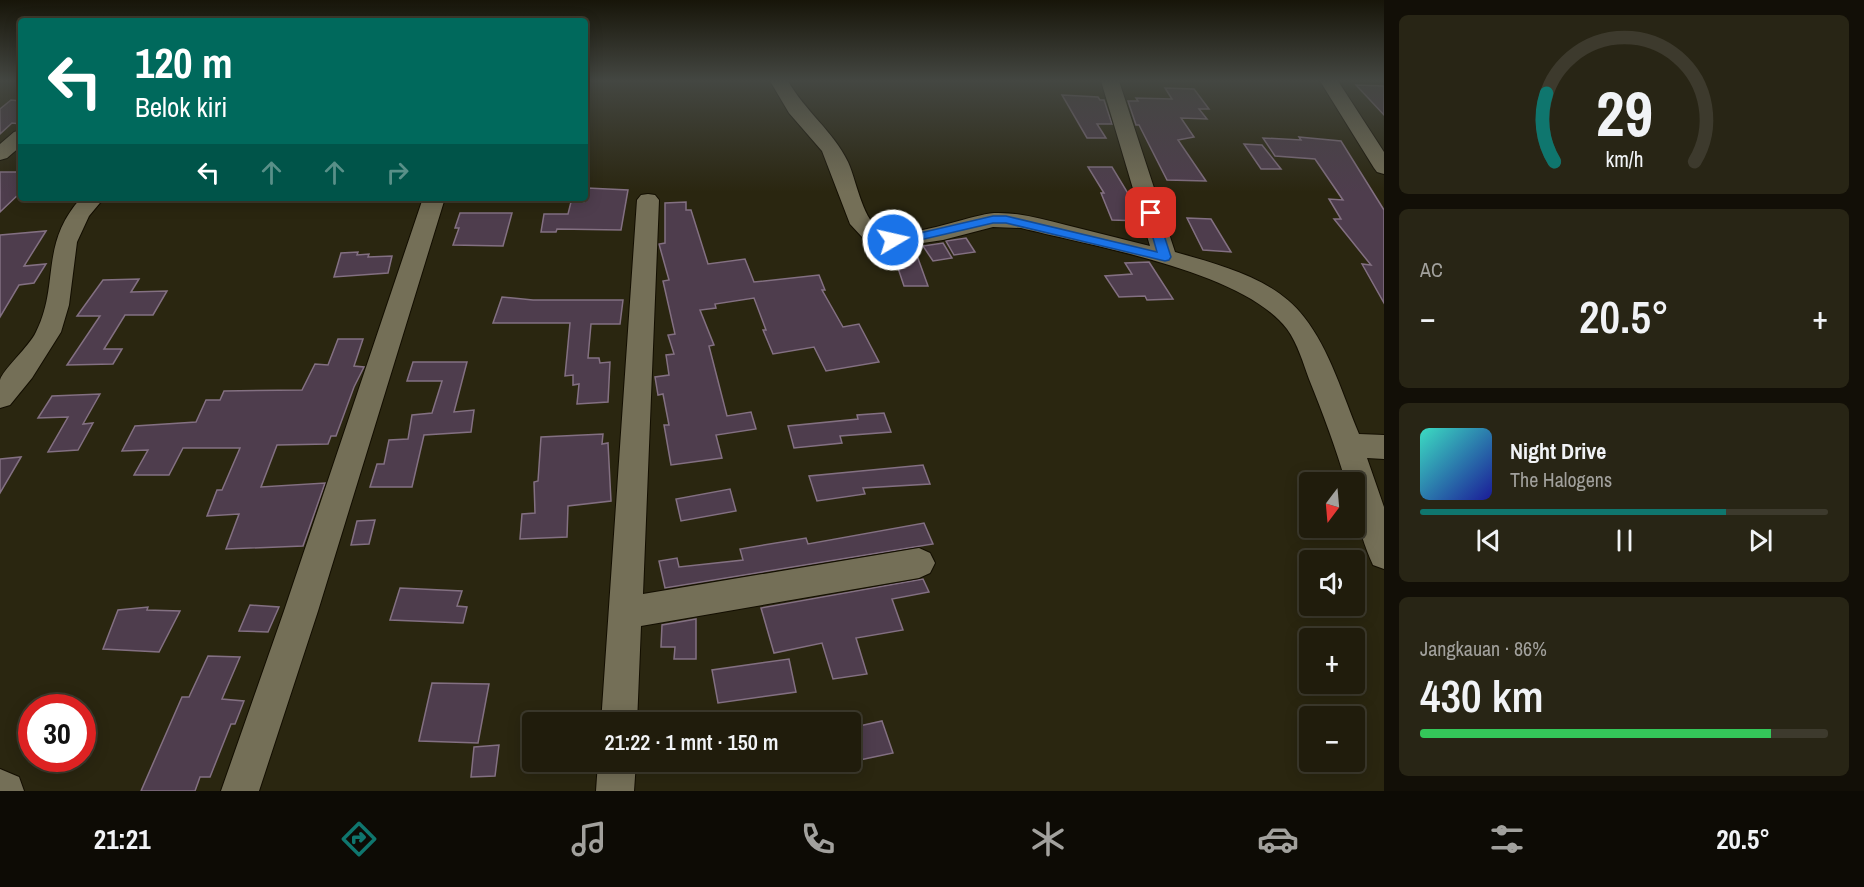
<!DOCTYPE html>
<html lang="id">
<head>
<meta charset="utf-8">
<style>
	:root { --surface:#201c0c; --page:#282515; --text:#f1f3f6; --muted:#a2a19d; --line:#3d3a2d; --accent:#0f766e }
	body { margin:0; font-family:"Archivo Narrow",sans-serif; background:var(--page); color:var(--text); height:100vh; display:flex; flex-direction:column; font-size:22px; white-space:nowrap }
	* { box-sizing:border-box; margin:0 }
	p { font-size:20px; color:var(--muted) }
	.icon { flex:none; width:33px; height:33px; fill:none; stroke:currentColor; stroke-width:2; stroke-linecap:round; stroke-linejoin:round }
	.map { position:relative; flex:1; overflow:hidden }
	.details { display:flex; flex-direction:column; gap:15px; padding:15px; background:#120f07; width:480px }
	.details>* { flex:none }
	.hud { position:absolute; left:18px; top:18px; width:570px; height:183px; border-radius:6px; box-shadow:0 3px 15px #0003,0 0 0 2px var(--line); background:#00695c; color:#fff; overflow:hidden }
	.needle { width:39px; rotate:196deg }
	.fabs { position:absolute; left:1299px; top:472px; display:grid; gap:12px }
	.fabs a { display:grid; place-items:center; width:66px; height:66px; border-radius:6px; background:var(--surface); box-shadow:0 3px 15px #0003,0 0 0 2px var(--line); font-size:30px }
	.speed { position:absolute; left:18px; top:694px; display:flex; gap:12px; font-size:30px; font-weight:700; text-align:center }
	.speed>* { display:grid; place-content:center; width:78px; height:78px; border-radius:50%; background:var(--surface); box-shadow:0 3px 15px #0003,0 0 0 2px var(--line); line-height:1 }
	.speed .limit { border:9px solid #d22; background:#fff; color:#111 }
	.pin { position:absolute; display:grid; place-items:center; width:51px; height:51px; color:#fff; margin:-26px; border-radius:12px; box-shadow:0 3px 9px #0006 }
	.me { position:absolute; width:66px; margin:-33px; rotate:81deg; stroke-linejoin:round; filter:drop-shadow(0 0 4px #0008) }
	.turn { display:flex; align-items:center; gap:21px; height:126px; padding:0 18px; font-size:27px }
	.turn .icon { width:78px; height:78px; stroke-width:2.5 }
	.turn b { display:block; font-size:42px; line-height:51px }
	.lanes { display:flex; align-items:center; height:57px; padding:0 18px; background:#0003; justify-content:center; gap:30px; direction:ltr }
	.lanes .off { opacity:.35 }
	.big { font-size:45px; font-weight:600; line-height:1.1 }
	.details .tile { flex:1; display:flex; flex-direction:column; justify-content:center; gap:9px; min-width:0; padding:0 21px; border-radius:9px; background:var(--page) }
	.details .dial { align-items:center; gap:0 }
	.dial svg { height:156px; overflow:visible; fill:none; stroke:var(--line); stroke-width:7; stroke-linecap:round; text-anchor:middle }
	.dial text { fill:var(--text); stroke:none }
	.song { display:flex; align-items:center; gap:18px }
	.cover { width:72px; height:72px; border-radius:9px; background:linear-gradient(135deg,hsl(170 70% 55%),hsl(240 70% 35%)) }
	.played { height:6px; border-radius:3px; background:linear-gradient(90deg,var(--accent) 75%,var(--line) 75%) }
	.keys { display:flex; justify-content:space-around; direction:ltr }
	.heat { display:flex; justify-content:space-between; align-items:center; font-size:33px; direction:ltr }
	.charge { height:9px; border-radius:4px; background:linear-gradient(90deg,#34c759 86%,var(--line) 0) }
	.trip { position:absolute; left:522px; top:712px; width:339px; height:60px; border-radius:6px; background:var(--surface); box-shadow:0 3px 15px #0003,0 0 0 2px var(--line); font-weight:600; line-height:60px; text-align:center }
	.tab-bar { display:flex; height:96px; justify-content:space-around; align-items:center; background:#0d0b05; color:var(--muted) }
	.tab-bar .icon { width:42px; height:42px }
	.tab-bar .on { color:var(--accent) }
	.tab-bar b { font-size:27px; color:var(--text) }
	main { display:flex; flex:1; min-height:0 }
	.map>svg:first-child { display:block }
	.building { fill:#4e3d4d; stroke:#837082; stroke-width:1.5 }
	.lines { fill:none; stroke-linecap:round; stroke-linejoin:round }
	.minor-casing { stroke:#130e00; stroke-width:2 }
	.minor { fill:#746f57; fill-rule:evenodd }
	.route { fill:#1a73e8; stroke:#114b97; stroke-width:1.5 }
</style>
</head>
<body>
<main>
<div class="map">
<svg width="1384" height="791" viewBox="0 0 1384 791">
	<rect width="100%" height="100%" fill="#2a2610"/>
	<!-- building -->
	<path class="building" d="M1356,85l28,1v29z
		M1165,88l29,1 15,20h-10l8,10 -26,-1 13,19 -16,3 28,41 -39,-1 -28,-55h-3l-8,-24h10l-2,-3 36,1z
		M1062,95l36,2 2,3h4l8,24h-15l9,14h-19z
		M11,100l10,1v23l-9,-1 -12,11v-25z
		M1299,137l42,4 43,69v93l-22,-39 9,1 -37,-46h7l-12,-20 14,1 -28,-41 -40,-3 -12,-18 38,2z
		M1244,144l18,1 19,24h-20z
		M1088,167h24l20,33 8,21 -28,-1 -11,-27h3z
		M0,172h21v20l-21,20z
		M587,188l41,2 -7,40 -64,-1 -1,3h-15l3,-18h24l3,-12h13z
		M686,202v8h5l17,54 37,-5 9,23 65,-7 6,15h-3l21,37 16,-3 20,38 -53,9 -12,-24 -41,7 -10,-24h3l-12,-32 -39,6 1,4 -16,2 14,35 -5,1 18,70 24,-4 5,17 -40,6 6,23 -51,7 -7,-40h5l-6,-31 -5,1 -3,-18 14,-2 -3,-20 8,-1 -6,-19 7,-1 -12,-53 6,-1 -10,-36 6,-1v-40z
		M460,213h52l-9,33 -50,-1 6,-17h-4z
		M1187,218l24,1 20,33 -28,-2z
		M46,231l-22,35 22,-2 -12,19 -15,2 -19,32v-82z
		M966,238l9,14 -21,3 -8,-14z
		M943,243l9,15 -19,3 -10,-15z
		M892,250h23l13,36h-24z
		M358,252l-1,3 12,-1 -1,3 24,-1 -4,17 -54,4 7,-24z
		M1149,262l24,37 -26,1 -2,-4 -26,1 -14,-21 27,-2 -7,-11z
		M139,279l-8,13 36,-1 -14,24h-28l-21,34h18l-9,15 -46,1 33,-49h-23l26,-36z
		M502,297l31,3h90l-3,24h-29l-3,34h11l1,5 10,-1 -2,40 -31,2 2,-20 -6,1v-10l-8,1 5,-53h-77z
		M338,339h25l-9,27 10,1 -10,20 -18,49h-5l-3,8 -51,1 -16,42 64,-4 -22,63 -77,3 13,-35 -32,2 10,-26h5l18,-42h-57l-14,27h-35l14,-25 -26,1 13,-25 61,-4 10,-22h14l4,-9 78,-1 13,-26 13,1z
		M413,362h54l-13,50 20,-2 -3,22 -47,3 -12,52h-42l7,-23h7l5,-24 19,-1 4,-24 20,-2 10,-32h-35z
		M100,394l-17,30 10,-1 -15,27 -30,2 20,-35 -30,1 14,-22z
		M884,413l7,19 -51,4 2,7 -48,5 -6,-22 70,-7 -1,-4z
		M603,434l-1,10 6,-1 3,58 -43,5 -1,31 -47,2 2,-25 13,-1 -1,-31 4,-1 3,-44z
		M21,457l-21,36v-34z
		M923,465l7,19 -67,4 2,6 -48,7 -8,-25z
		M730,489l6,22 -55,10 -5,-22z
		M375,520l-6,24 -18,1 6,-24z
		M924,523l9,21 -268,44 -6,-27 18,-3 2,9 64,-7 -3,-11 66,-11 2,6z
		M923,579l6,13 -37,7 11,31 -47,8 11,36 -34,5 -11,-36 -48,10 -13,-45z
		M400,588l62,3 -5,15 10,1 -4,16 -73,-3z
		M250,605l29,2 -11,25 -29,-1z
		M148,607l-1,3 33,1 -21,41 -56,-3 15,-39z
		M696,619v40h-22l1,-12h-14l1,-22z
		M208,656l32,1 -18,42 22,2 -9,23h-4l-21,53h-10l-5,14h-54l41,-94h7z
		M789,659l7,33 -78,11 -6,-33z
		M432,683l57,1 -11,59 -59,-2z
		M882,721l11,32 -43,9v-34z
		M499,745l-4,31 -24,1 3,-30z"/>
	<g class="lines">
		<defs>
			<path id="minor" d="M770,81h18c17,30 45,50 60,81 8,17 14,55 30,66 24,16 89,-13 116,-15 24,-1 48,6 72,12 28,7 56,14 84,21l-49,-165h18l56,171c45,13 99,26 129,65 26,33 39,79 55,117l25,1v24l-17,-1 17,49v62l-11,-4c-12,-26 -19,-53 -19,-82h-8c-10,-35 -23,-69 -37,-104 -6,-16 -11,-35 -22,-50 -44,-58 -195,-83 -266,-101l-28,-1 -50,13 -40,6 -18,-1 -22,-7 -13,-14 -28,-73 -33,-38z
				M1320,81h18l46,71v22l-7,-2 -3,-4z
				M21,130v16l-14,12 -7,2v-16l14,-12z
				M648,194l7,1 4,5 -16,394 276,-46 11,5 5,10 -5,10 -11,5 -278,48 -4,97h-36l36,-523 4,-5z
				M81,198h23l-15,18 -12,26 -8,63 -8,27 -29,46 -22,27 -10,3c0,-8 0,-20 0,-28 3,-11 29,-33 36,-48 24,-48 3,-87 45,-134z
				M423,198h22l-127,413 -59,180h-38l63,-180z
				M598,762h38l-2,29h-38z
				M0,769l19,8 5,14h-24z"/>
		</defs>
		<!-- minor casing -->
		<use href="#minor" class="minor-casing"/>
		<!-- minor -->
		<use href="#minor" class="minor"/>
	</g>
	<!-- sky -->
	<linearGradient id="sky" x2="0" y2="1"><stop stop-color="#171509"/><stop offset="0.42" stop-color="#444742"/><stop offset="1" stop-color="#444742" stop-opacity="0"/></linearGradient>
	<rect width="1384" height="192" fill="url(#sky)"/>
	<!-- route -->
	<path class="route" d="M1151,210l6,3 14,44 -2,3 -4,1 -159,-38h-13l-86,20h-14l-5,-3 5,-4h14l86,-20h13l151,36 -11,-39z"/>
</svg>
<div class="fabs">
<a><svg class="needle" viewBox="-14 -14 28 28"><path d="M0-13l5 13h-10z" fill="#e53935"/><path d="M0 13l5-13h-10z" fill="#a2a19d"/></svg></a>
<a><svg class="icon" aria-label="sound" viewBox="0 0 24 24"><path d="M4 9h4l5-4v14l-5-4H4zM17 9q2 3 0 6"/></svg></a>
<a>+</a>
<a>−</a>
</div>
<div class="speed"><div class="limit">30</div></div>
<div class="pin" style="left:1151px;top:213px;background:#d93025"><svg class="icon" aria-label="arrive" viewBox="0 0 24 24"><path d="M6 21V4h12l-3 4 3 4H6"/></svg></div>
<svg class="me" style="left:893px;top:240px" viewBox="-20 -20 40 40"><circle r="17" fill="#1a73e8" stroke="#fff" stroke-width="3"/><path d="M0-11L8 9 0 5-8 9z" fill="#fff"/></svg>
<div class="trip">21:22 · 1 mnt · 150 m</div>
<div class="hud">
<div class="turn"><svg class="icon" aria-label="left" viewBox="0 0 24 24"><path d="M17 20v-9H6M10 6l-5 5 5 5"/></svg><div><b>120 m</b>Belok kiri</div></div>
<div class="lanes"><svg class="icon" aria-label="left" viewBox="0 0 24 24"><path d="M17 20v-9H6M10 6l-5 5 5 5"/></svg><svg class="icon off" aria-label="ahead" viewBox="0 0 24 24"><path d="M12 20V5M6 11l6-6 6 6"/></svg><svg class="icon off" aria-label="ahead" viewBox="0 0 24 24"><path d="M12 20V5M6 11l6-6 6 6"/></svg><svg class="icon off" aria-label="right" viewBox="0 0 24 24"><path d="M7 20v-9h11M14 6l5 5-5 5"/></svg></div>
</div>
</div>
<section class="details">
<div class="tile dial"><svg viewBox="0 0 100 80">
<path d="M14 69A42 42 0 1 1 86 69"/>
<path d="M14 69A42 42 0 0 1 10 34" stroke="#0f766e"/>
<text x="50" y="56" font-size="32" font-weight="700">29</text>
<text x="50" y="72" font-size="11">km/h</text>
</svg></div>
<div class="tile"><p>AC</p>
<div class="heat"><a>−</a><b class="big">20.5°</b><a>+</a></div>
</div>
<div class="tile">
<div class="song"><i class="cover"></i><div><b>Night Drive</b><p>The Halogens</p></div></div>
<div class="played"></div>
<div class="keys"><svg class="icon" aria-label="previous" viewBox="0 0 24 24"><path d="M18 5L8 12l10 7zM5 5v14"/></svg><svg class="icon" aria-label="pause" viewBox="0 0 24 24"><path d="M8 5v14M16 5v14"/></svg><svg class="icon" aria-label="next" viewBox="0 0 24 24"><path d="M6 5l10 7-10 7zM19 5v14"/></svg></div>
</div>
<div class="tile"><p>Jangkauan · 86%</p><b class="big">430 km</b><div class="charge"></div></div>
</section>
</main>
<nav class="tab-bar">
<b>21:21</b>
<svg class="icon on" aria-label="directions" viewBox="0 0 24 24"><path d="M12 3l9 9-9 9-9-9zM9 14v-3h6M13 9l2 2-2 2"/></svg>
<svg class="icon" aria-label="music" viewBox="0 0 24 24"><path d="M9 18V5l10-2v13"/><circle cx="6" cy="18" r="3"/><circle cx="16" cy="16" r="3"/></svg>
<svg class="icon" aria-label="phone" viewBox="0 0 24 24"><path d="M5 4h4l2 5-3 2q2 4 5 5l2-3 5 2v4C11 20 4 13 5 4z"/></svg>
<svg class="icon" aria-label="climate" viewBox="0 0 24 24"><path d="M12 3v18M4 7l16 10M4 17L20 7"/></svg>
<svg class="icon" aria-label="car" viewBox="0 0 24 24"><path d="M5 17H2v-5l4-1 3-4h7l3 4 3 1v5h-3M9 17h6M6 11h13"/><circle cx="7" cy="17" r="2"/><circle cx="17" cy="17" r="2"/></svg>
<svg class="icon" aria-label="filters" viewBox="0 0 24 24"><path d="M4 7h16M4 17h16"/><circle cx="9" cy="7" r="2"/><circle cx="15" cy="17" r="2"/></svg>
<b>20.5°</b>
</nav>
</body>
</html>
